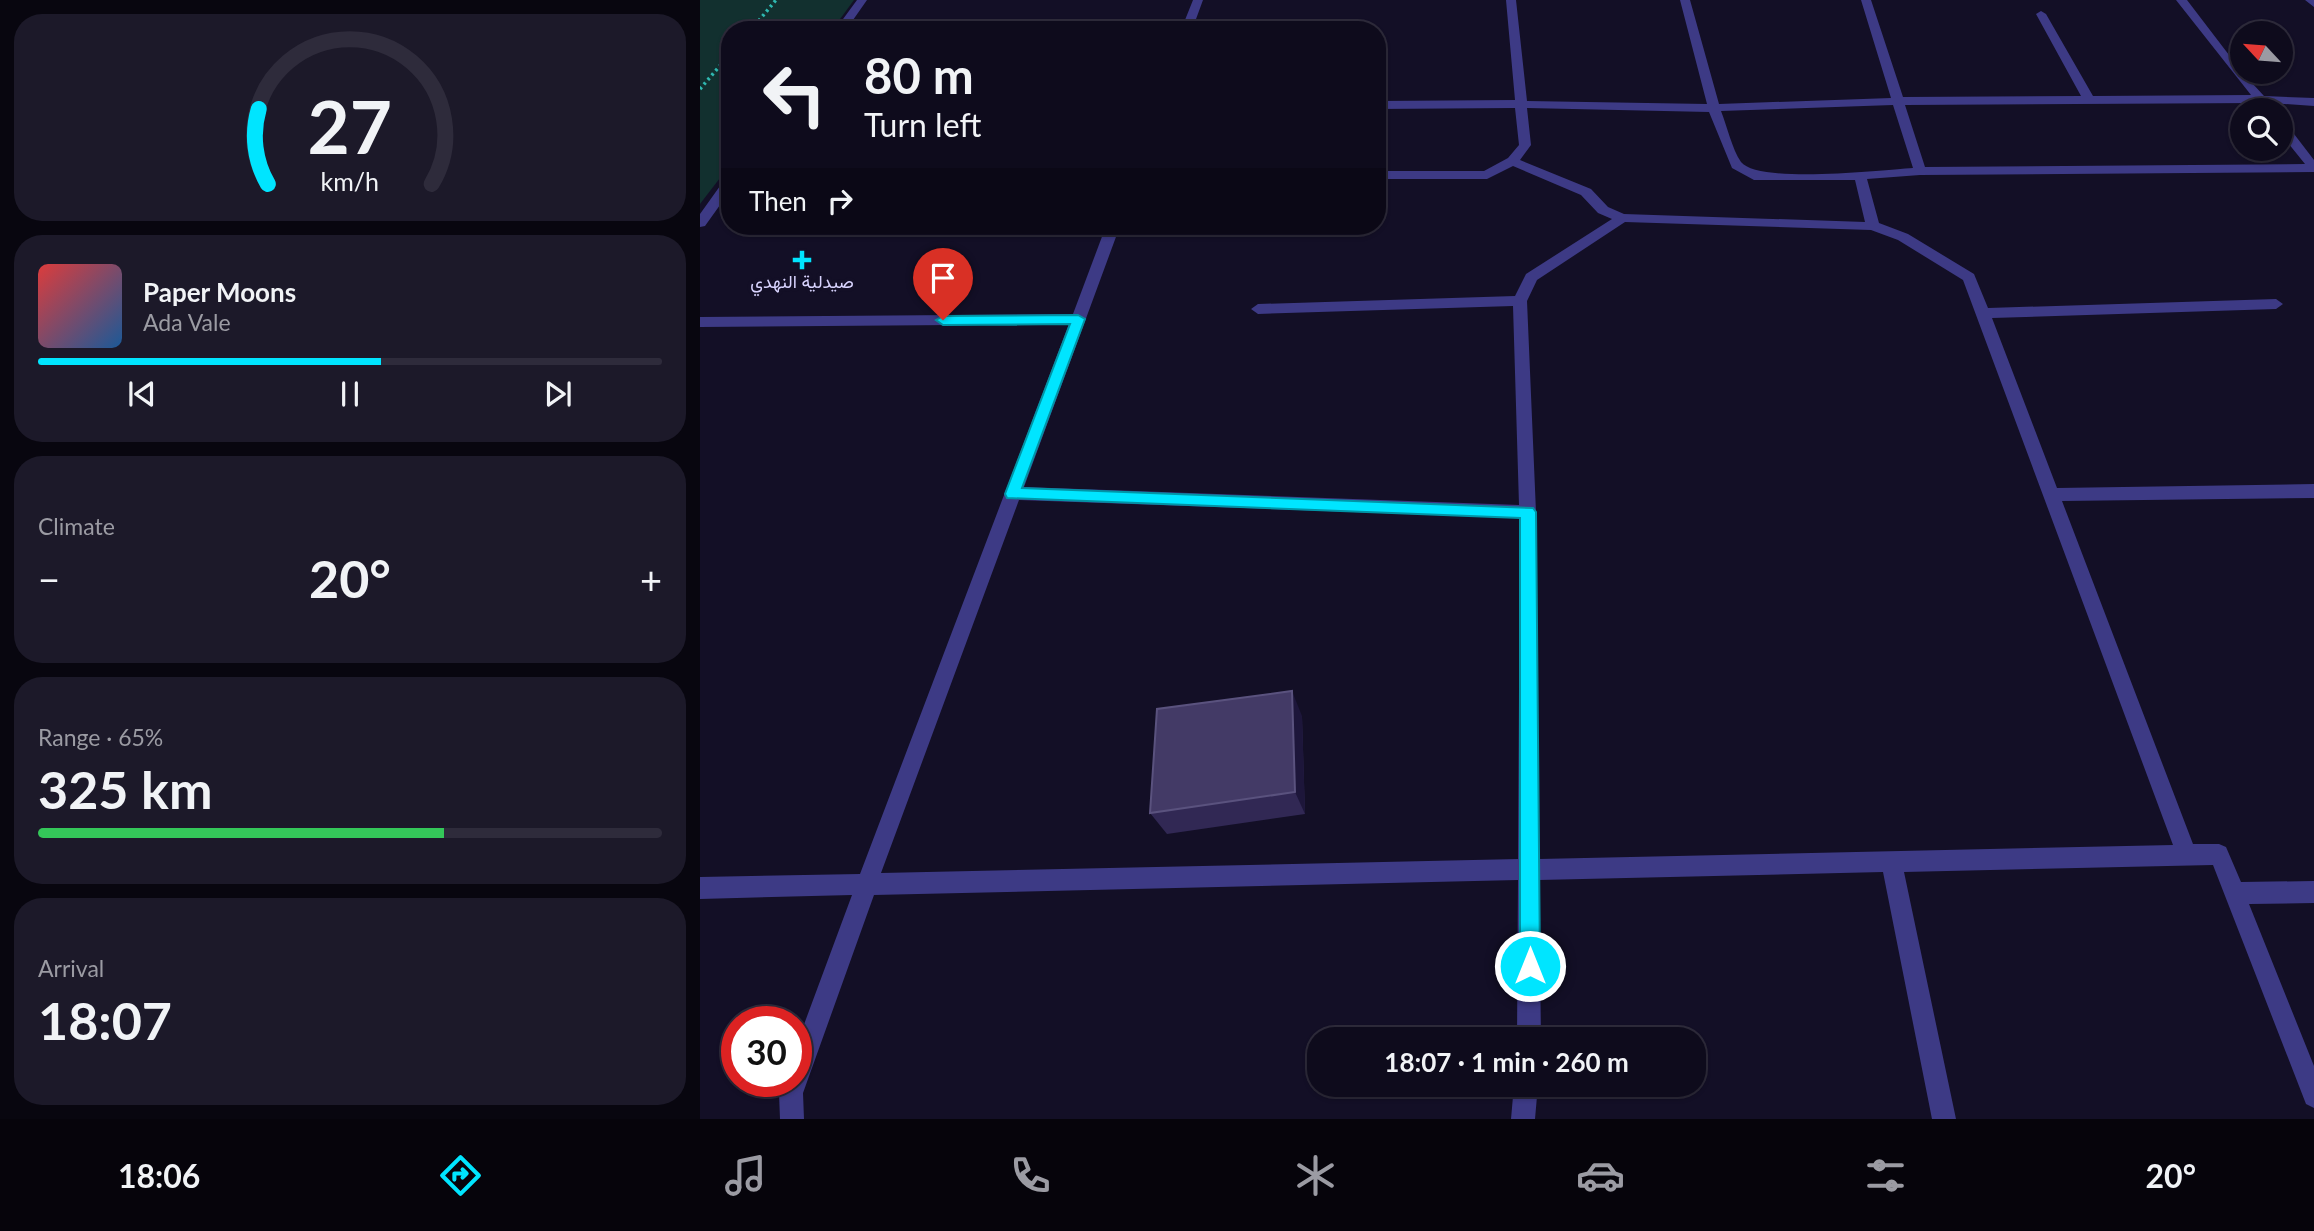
<!DOCTYPE html>
<html lang="en">
<head>
<meta charset="utf-8">
<style>
	:root { --surface:#0e0b1c; --page:#1c1929; --text:#f1f3f6; --muted:#9b9ba3; --line:#2e2b3b; --accent:#00e5ff }
	body { margin:0; font-family:Lato,Vazirmatn,sans-serif; background:var(--page); color:var(--text); height:100vh; display:flex; flex-direction:column; font-size:26px; white-space:nowrap }
	* { box-sizing:border-box; margin:0 }
	p { font-size:23px; color:var(--muted) }
	.icon { flex:none; width:38px; height:38px; fill:none; stroke:currentColor; stroke-width:2; stroke-linecap:round; stroke-linejoin:round }
	.map { position:relative; flex:1; overflow:hidden }
	.sheet { display:flex; flex-direction:column; gap:14px; padding:14px; background:#08060f; width:700px }
	.sheet>* { flex:none }
	.guide { position:absolute; left:21px; top:21px; width:665px; height:214px; border-radius:28px; box-shadow:0 2px 5px #0004,0 0 0 2px var(--line); background:#0e0b1c; color:var(--text); overflow:hidden }
	.needle { width:46px; rotate:296deg }
	.controls { position:absolute; left:1530px; top:21px; display:grid; gap:14px }
	.controls a { display:grid; place-items:center; width:63px; height:63px; border-radius:50%; background:var(--surface); box-shadow:0 2px 5px #0004,0 0 0 2px var(--line); font-size:35px }
	.speed { position:absolute; left:21px; top:1006px; display:flex; gap:14px; font-size:35px; font-weight:700; text-align:center }
	.speed>* { display:grid; place-content:center; width:91px; height:91px; border-radius:50%; background:var(--surface); box-shadow:0 2px 5px #0004,0 0 0 2px var(--line); line-height:1 }
	.speed .limit { border:10px solid #d22; background:#fff; color:#111 }
	.pin { position:absolute; display:grid; place-items:center; width:60px; height:60px; color:#fff; margin:-72px -30px; border-radius:50% 50% 50% 0; rotate:-45deg; box-shadow:0 0 7px #0007 }
	.pin .icon { rotate:45deg }
	.me { position:absolute; width:77px; margin:-38px; rotate:0deg; stroke-linejoin:round; filter:drop-shadow(0 0 5px #0008) }
	.turn { display:flex; align-items:center; gap:24px; height:147px; padding:0 28px; font-size:32px }
	.turn .icon { width:91px; height:91px; stroke-width:2.5 }
	.turn b { display:block; font-size:49px; line-height:60px }
	.then { display:flex; align-items:center; height:66px; padding:0 28px; background:#0003; gap:14px; font-size:26px }
	.big { font-size:52px; font-weight:700; line-height:1.1 }
	.sheet .card { flex:1; display:flex; flex-direction:column; justify-content:center; gap:10px; min-width:0; padding:0 24px; border-radius:28px; background:var(--page) }
	.sheet .dial { align-items:center; gap:0 }
	.dial svg { height:182px; overflow:visible; fill:none; stroke:var(--line); stroke-width:7; stroke-linecap:round; text-anchor:middle }
	.dial text { fill:var(--text); stroke:none }
	.song { display:flex; align-items:center; gap:21px }
	.cover { width:84px; height:84px; border-radius:10px; background:linear-gradient(135deg,hsl(0 70% 55%),hsl(210 70% 35%)) }
	.played { height:7px; border-radius:4px; background:linear-gradient(90deg,var(--accent) 55%,var(--line) 55%) }
	.keys { display:flex; justify-content:space-around; direction:ltr }
	.heat { display:flex; justify-content:space-between; align-items:center; font-size:38px; direction:ltr }
	.charge { height:10px; border-radius:5px; background:linear-gradient(90deg,#34c759 65%,var(--line) 0) }
	.trip { position:absolute; left:607px; top:1027px; width:399px; height:70px; border-radius:28px; background:var(--surface); box-shadow:0 2px 5px #0004,0 0 0 2px var(--line); font-weight:700; line-height:70px; text-align:center }
	.tabs { display:flex; height:112px; justify-content:space-around; align-items:center; background:#06040b; color:var(--muted) }
	.tabs .icon { width:49px; height:49px }
	.tabs .on { color:var(--accent) }
	.tabs b { font-size:32px; color:var(--text) }
	main { display:flex; flex:1; min-height:0 }
	.map>svg:first-child { display:block }
	.green { fill:#12302f }
	.lines { fill:none; stroke-linecap:round; stroke-linejoin:round }
	.path { stroke:#2fb8b0; stroke-width:3.5; stroke-dasharray:2.5 3.5; stroke-linecap:butt }
	.minor { fill:#3d3a85; fill-rule:evenodd }
	.wall { fill:#312854 }
	.shaded-wall { fill:#1d163a }
	.building { fill:#433a66; stroke:#5a527e; stroke-width:2 }
	.route { fill:#00e5ff; stroke:#0095a6; stroke-width:2 }
	.poi-dot { fill:#00e5ff; stroke:#130f26; stroke-width:2.5 }
	.labels { text-anchor:middle; stroke-width:7; stroke-linejoin:round; paint-order:stroke }
	.far-poi-label { font-size:18px; fill:#d9d4ff; stroke:#130f26 }
</style>
</head>
<body>
<main>
<section class="sheet">
<div class="card dial"><svg viewBox="0 0 100 80">
<path d="M14 69A42 42 0 1 1 86 69"/>
<path d="M14 69A42 42 0 0 1 10 36" stroke="#00e5ff"/>
<text x="50" y="56" font-size="32" font-weight="700">27</text>
<text x="50" y="72" font-size="11">km/h</text>
</svg></div>
<div class="card">
<div class="song"><i class="cover"></i><div><b>Paper Moons</b><p>Ada Vale</p></div></div>
<div class="played"></div>
<div class="keys"><svg class="icon" aria-label="previous" viewBox="0 0 24 24"><path d="M18 5L8 12l10 7zM5 5v14"/></svg><svg class="icon" aria-label="pause" viewBox="0 0 24 24"><path d="M8 5v14M16 5v14"/></svg><svg class="icon" aria-label="next" viewBox="0 0 24 24"><path d="M6 5l10 7-10 7zM19 5v14"/></svg></div>
</div>
<div class="card"><p>Climate</p>
<div class="heat"><a>−</a><b class="big">20°</b><a>+</a></div>
</div>
<div class="card"><p>Range · 65%</p><b class="big">325 km</b><div class="charge"></div></div>
<div class="card"><p>Arrival</p><b class="big">18:07</b></div>
</section>
<div class="map">
<svg width="1614" height="1119" viewBox="0 0 1614 1119">
	<rect width="100%" height="100%" fill="#130f26"/>
	<!-- green -->
	<path class="green" d="M0,0h154l-22,30h-102v135l-30,39z"/>
	<g class="lines">
		<!-- path -->
		<path class="path" d="M51,30l25,-30
			M0,89l30,-35"/>
		<!-- minor -->
		<path class="minor" d="M157,0h10l-21,30h-11z
			M493,0h10l-11,30h-11z
			M806,0h10l11,101 180,3 -27,-104h10l29,104 172,-6 -30,-98h10l32,97 178,-1 -45,-82 5,-3 5,3 47,82 158,-1 -75,-95h11l55,72 22,24 50,2v8l-44,-3 -1,5 -4,1 -8,-6 -352,2 20,62 380,-3 -25,-31v-13l4,1 30,39v12l-394,3 -53,4 12,44 29,11 66,40 14,34 288,-9 7,5 -7,5 -284,9 65,170 257,-4v14l-252,3 131,343h26l7,3 15,35 73,-1v22l-65,1 65,162v42l-8,-4 -93,-239 -309,7 52,247h-24l-49,-247 -344,8 2,160h-24l1,-160 -644,15 -71,198 1,26h-24l-1,-26 4,-11h13v-36l56,-151 -152,4v-22l160,-3 209,-550 -369,3v-10l373,-3 33,-88h14l-96,261 495,18 -6,-199 -255,8 -7,-5 7,-5 257,-8 11,-22 86,-55 -14,-6 -17,-18 -68,-29 -26,13h-110v-8h107l24,-13 11,-13 -4,-37 -138,1v-8l138,-1zM1193,105l20,63c-30,2 -155,16 -172,-6 -9,-13 -14,-36 -20,-51zM827,108l182,4 23,56 22,12h101l10,42 -241,-8 -16,-7 -17,-18 -71,-29 11,-15zM925,222l246,8 27,10 65,40 210,565 -634,14 -3,-347 -9,-211 10,-21zM319,500l501,18 -2,341 -637,14z
			M1605,0h9v7z
			M30,178v13l-25,35 -5,1v-13l25,-35z
			M814,1085h24l-3,34h-24z"/>
	</g>
	<!-- wall -->
	<path class="wall" d="M602,716l3,98 -138,20 -17,-21z"/>
	<!-- shaded-wall -->
	<path class="shaded-wall" d="M592,691l10,25 3,98 -10,-22z"/>
	<!-- building -->
	<path class="building" d="M592,691l3,101 -145,21 7,-104z"/>
	<!-- route -->
	<path class="route" d="M378,315l7,4 -63,169 511,20 3,4 4,454 -3,8 -7,3 -7,-3 -3,-8v-448l-513,-20 -2,-4 65,-170 -127,1 -7,-5 7,-4z"/>
	<!-- markers -->
	<path class="poi-dot" d="M98.5 249.5h7v7h7v7h-7v7h-7v-7h-7v-7h7z"/>
	<g class="labels">
		<!-- far-poi labels -->
		<g class="far-poi-label">
			<text x="102" y="288">صيدلية النهدي</text>
		</g>
	</g>
</svg>
<div class="controls">
<a><svg class="needle" viewBox="-14 -14 28 28"><path d="M0-13l5 13h-10z" fill="#e53935"/><path d="M0 13l5-13h-10z" fill="#9b9ba3"/></svg></a>
<a><svg class="icon" aria-label="search" viewBox="0 0 24 24"><circle cx="10" cy="10" r="6"/><path d="M15 15l6 6"/></svg></a>
</div>
<div class="speed"><div class="limit">30</div></div>
<div class="pin" style="left:243px;top:320px;background:#d93025"><svg class="icon" aria-label="arrive" viewBox="0 0 24 24"><path d="M6 21V4h12l-3 4 3 4H6"/></svg></div>
<svg class="me" style="left:830px;top:966px" viewBox="-20 -20 40 40"><circle r="17" fill="#00e5ff" stroke="#fff" stroke-width="3"/><path d="M0-11L8 9 0 5-8 9z" fill="#fff"/></svg>
<div class="trip">18:07 · 1 min · 260 m</div>
<div class="guide">
<div class="turn"><svg class="icon" aria-label="left" viewBox="0 0 24 24"><path d="M17 20v-9H6M10 6l-5 5 5 5"/></svg><div><b>80 m</b>Turn left</div></div>
<div class="then">Then<svg class="icon" aria-label="right" viewBox="0 0 24 24"><path d="M7 20v-9h11M14 6l5 5-5 5"/></svg></div>
</div>
</div>
</main>
<nav class="tabs">
<b>18:06</b>
<svg class="icon on" aria-label="directions" viewBox="0 0 24 24"><path d="M12 3l9 9-9 9-9-9zM9 14v-3h6M13 9l2 2-2 2"/></svg>
<svg class="icon" aria-label="music" viewBox="0 0 24 24"><path d="M9 18V5l10-2v13"/><circle cx="6" cy="18" r="3"/><circle cx="16" cy="16" r="3"/></svg>
<svg class="icon" aria-label="phone" viewBox="0 0 24 24"><path d="M5 4h4l2 5-3 2q2 4 5 5l2-3 5 2v4C11 20 4 13 5 4z"/></svg>
<svg class="icon" aria-label="climate" viewBox="0 0 24 24"><path d="M12 3v18M4 7l16 10M4 17L20 7"/></svg>
<svg class="icon" aria-label="car" viewBox="0 0 24 24"><path d="M5 17H2v-5l4-1 3-4h7l3 4 3 1v5h-3M9 17h6M6 11h13"/><circle cx="7" cy="17" r="2"/><circle cx="17" cy="17" r="2"/></svg>
<svg class="icon" aria-label="filters" viewBox="0 0 24 24"><path d="M4 7h16M4 17h16"/><circle cx="9" cy="7" r="2"/><circle cx="15" cy="17" r="2"/></svg>
<b>20°</b>
</nav>
</body>
</html>
